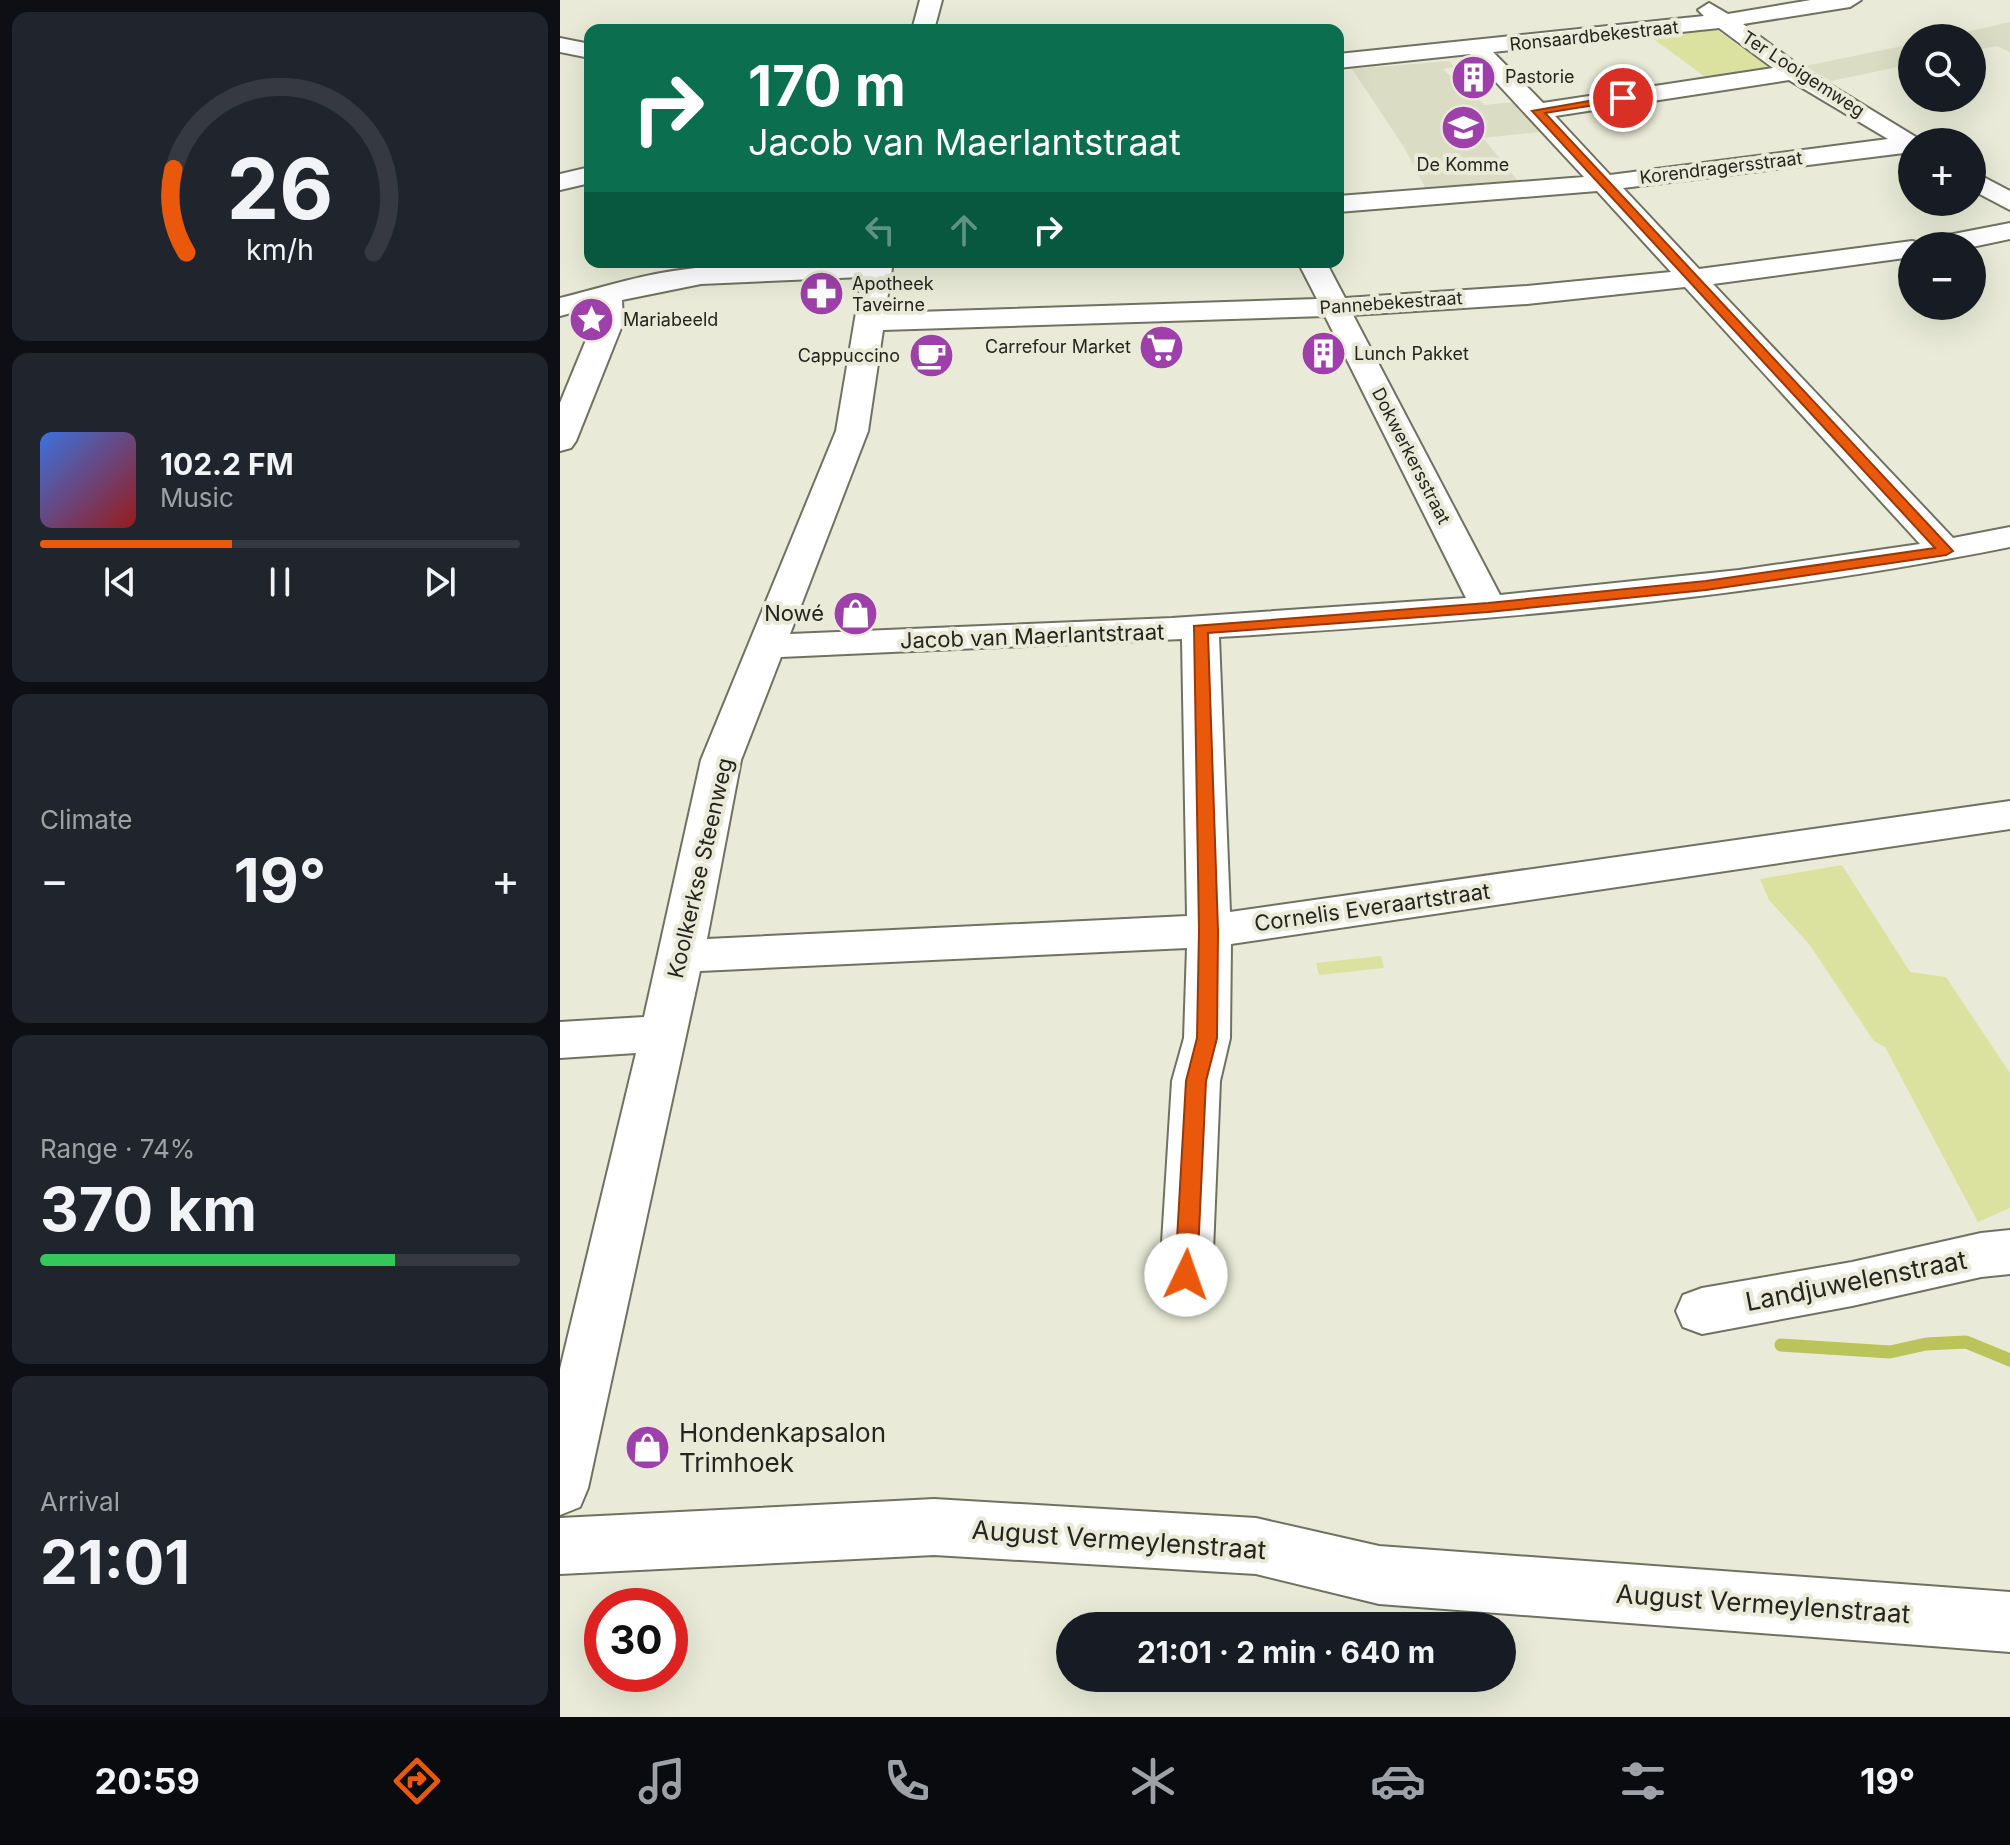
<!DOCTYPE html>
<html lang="en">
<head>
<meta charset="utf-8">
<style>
	:root { --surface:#171b24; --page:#20242c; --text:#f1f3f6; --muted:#9ea1a6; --line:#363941; --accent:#ea580c }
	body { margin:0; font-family:Inter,sans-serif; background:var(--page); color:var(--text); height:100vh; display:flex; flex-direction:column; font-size:30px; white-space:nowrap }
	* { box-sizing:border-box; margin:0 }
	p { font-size:26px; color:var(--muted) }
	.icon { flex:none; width:44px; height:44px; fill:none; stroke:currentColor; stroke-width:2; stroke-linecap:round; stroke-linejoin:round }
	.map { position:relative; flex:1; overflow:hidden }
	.details { display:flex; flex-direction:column; gap:12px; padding:12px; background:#0d0f14; width:560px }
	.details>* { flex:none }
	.banner { position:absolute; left:24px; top:24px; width:760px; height:244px; border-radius:16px; box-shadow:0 8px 32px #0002; background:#0b6e4f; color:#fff; overflow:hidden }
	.controls { position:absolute; left:1338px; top:24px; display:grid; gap:16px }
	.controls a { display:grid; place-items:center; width:88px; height:88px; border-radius:50%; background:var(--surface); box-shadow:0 8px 32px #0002; font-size:40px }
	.speed { position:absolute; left:24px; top:1588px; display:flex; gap:16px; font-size:40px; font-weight:700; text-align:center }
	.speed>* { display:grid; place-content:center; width:104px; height:104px; border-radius:50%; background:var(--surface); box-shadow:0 8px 32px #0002; line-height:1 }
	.speed .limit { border:12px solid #d22; background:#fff; color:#111 }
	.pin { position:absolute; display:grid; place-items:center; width:68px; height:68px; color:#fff; margin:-34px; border:4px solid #fff; border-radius:50%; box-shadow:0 2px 8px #0007 }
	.me { position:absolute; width:88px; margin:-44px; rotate:3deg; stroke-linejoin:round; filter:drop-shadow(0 0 6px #0008) }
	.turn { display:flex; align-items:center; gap:28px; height:168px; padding:0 32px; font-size:36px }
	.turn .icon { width:104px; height:104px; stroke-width:2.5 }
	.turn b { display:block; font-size:56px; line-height:68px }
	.lanes { display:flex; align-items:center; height:76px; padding:0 32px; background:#0003; justify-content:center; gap:40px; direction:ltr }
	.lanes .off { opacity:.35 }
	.big { font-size:60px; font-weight:700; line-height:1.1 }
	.details .widget { flex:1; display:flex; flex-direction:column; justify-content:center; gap:12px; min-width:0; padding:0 28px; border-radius:16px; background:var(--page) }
	.details .dial { align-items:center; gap:0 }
	.dial svg { height:208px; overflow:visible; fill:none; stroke:var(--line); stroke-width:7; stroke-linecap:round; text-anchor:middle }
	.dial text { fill:var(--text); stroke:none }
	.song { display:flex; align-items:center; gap:24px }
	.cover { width:96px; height:96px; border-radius:12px; background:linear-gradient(135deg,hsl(220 70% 55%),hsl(0 70% 35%)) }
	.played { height:8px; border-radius:4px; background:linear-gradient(90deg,var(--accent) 40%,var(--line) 40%) }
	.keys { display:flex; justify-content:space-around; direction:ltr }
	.heat { display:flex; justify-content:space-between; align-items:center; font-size:44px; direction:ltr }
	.charge { height:12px; border-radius:6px; background:linear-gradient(90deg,#34c759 74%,var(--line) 0) }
	.trip { position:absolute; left:496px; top:1612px; width:460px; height:80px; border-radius:40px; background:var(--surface); box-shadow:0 8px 32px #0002; font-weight:700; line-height:80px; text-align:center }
	.dock { display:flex; height:128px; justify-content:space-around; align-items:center; background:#090b0e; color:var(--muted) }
	.dock .icon { width:56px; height:56px }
	.dock .selected { color:var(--accent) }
	.dock b { font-size:36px; color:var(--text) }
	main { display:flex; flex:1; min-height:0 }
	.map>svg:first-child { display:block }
	.built { fill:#daddc4 }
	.green { fill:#dbe29f }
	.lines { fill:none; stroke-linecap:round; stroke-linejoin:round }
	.stream { stroke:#bbc35b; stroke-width:13 }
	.minor-casing { stroke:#707261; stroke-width:4 }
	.minor { fill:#fff; fill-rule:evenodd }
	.route { fill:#ea580c; stroke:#983908; stroke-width:2 }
	.labels { text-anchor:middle; stroke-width:8; stroke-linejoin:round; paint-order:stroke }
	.far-street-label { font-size:18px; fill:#24251e; stroke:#e9ebd8 }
	.far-poi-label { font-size:18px; fill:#24251e; stroke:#e9ebd8; text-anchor:start }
	.poi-label { font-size:22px; fill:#24251e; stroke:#e9ebd8; text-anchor:end }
	.street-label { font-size:22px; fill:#24251e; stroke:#e9ebd8 }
	.near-street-label { font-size:26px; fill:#24251e; stroke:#e9ebd8 }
	.near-poi-label { font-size:26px; fill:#24251e; stroke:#e9ebd8; text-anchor:start }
</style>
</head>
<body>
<main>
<section class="details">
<div class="widget dial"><svg viewBox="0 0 100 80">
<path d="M14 69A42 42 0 1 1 86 69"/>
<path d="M14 69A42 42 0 0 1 9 37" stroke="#ea580c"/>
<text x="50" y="56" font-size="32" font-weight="700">26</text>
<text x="50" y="72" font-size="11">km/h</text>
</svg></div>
<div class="widget">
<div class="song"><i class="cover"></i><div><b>102.2 FM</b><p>Music</p></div></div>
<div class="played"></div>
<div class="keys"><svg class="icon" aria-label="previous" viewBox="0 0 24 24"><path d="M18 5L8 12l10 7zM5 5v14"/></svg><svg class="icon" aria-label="pause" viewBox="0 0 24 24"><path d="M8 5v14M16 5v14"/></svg><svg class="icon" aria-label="next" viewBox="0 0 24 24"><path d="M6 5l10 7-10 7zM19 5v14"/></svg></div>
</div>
<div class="widget"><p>Climate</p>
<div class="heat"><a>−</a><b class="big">19°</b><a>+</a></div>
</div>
<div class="widget"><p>Range · 74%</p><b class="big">370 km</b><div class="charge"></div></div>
<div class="widget"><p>Arrival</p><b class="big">21:01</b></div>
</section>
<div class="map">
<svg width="1450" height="1717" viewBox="0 0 1450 1717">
	<rect width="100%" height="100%" fill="#e9ebd8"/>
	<!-- built -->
	<path class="built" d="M1450,22v30l-13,-6 -25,5v-13h-33z
		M1352,44v20l-81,17 -26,-15z
		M889,61l5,6 -11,2 6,6h7l9,7 19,23 30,-3 27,30 -58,6 36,44 -93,7 -21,-40 -53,-80z"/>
	<!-- green -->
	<path class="green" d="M1152,27l63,44 -64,10 -63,-46z
		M1282,865l68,107 36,5 64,96v135l-32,14 -93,-175 -11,-6 -65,-97 -40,-44 -9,-21z
		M821,956l3,12 -65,7 -3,-12z"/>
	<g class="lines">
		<!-- stream -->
		<path class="stream" d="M1221,1345l109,7 36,-8 40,-2 44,18"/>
		<defs>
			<path id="minor" d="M360,0h22l-8,30h-22z
				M1251,0h50l-11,7 -107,17 58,43 123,75h-12v10l-289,36 76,81 213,-28 9,2 12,-5 77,-15v16l-38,8 -60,-1v11l-199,27 240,254 57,-11v20c-260,52 -526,74 -791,90l11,275 780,-111v28l-779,115 -1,94 -10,43 -8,194 -8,16 -18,6 -18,-6 -8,-16 12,-194 12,-43 3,-90 -487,23 -112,517 -8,19 -20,8v-146l76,-316 -76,5v-36l84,-5 57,-257 135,-329 26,-154 -161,7 -79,16 1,23 -47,118 -5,7 -11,3v-48l33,-80v-16l-33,9v-18c33,-8 67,-19 101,-25 75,-13 155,-11 232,-11l-8,51 432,-14 -19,-37h28l19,36 182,-12 144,-14 -74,-81 -259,21v-16l246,-19 -114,-123 -132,14v-14l366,-38 -6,-6 11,-7 19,11zM1159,28l54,40 -230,35 -50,-51zM1229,80l99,59 -278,36 -55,-59zM1125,287l235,257 -181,26 -239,25 -147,-280 174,-11zM765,316l141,282 -294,20 -382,16 78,-203 15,-101zM622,639l5,277 -480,23 34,-179 40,-103z
				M0,38l30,6v14l-30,-6z
				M30,167v16l-30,7v-16z
				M1412,171l38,20v19l-38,-20z
				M1450,1230v44l-29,3 -129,29 -150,28 -19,-7 -7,-16 7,-16 19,-7 150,-26 129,-29z
				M374,1499l322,19 123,28 631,46v60l-631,-48 -123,-30 -322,-19 -374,19v-56z"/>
		</defs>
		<!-- minor casing -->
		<use href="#minor" class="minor-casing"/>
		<!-- minor -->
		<use href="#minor" class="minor"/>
	</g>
	<!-- route -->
	<path class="route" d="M1063,95l4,1v4l-82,13 408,438 -7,4 -240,35 -218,22 -280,21 10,298 -1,107 -11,43 -9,194 -3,6 -8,3 -8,-3 -3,-6 11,-194 11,-43 2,-107 -5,-305 294,-23 218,-22 229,-33 -403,-437z"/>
	<!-- icons -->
	<defs>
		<symbol id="building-disc" viewBox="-11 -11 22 22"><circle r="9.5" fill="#9d40aa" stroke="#e9ebd8"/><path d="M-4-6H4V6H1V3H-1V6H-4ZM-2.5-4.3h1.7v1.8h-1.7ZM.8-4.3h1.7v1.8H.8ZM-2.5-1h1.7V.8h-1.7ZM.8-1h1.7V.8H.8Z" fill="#fff"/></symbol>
		<symbol id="school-disc" viewBox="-11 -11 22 22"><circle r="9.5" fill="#9d40aa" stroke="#e9ebd8"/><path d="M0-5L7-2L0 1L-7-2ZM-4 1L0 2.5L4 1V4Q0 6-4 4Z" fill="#fff"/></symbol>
		<symbol id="pharmacy-disc" viewBox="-11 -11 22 22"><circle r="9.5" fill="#9d40aa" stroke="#e9ebd8"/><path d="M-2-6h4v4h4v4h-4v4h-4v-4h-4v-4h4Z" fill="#fff"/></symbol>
		<symbol id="sight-disc" viewBox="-11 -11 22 22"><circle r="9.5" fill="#9d40aa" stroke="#e9ebd8"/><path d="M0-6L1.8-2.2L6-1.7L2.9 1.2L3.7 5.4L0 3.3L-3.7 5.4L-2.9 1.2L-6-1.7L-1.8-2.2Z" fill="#fff"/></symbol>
		<symbol id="supermarket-disc" viewBox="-11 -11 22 22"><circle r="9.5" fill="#9d40aa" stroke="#e9ebd8"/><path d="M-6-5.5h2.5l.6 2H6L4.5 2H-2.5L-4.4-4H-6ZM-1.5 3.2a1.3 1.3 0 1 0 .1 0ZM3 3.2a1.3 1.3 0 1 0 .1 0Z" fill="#fff"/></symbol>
		<symbol id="cafe-disc" viewBox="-11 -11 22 22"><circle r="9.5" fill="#9d40aa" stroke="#e9ebd8"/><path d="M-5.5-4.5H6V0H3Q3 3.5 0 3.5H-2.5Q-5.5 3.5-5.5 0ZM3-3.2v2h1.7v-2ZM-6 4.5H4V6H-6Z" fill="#fff"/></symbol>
		<symbol id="shop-disc" viewBox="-11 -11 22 22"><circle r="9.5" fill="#9d40aa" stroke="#e9ebd8"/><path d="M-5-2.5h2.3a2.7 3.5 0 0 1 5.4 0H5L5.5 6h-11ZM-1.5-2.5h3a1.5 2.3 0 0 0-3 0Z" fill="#fff"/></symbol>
	</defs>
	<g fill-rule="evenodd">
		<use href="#building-disc" x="888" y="52" width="51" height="51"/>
		<use href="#school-disc" x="878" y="102" width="51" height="51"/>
		<use href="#pharmacy-disc" x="236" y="268" width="51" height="51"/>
		<use href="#sight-disc" x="6" y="294" width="51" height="51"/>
		<use href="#supermarket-disc" x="576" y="322" width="51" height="51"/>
		<use href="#building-disc" x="738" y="328" width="51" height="51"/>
		<use href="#cafe-disc" x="346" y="330" width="51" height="51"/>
		<use href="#shop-disc" x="270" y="588" width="51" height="51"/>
		<use href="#shop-disc" x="62" y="1422" width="51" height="51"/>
	</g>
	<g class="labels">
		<!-- far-street labels -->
		<g class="far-street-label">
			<text transform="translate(1034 36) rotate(-6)" y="6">Ronsaardbekestraat</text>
			<text transform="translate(1243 74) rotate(33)" y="6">Ter Looigemweg</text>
			<text transform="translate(1161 168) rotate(-7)" y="6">Korendragersstraat</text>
			<text transform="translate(831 303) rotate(-4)" y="6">Pannebekestraat</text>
			<text transform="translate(851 456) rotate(63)" y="6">Dokwerkersstraat</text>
		</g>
		<!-- far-poi labels -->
		<g class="far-poi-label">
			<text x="945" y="83">Pastorie</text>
			<text x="903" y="171" text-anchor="middle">De Komme</text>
			<text x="292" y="290">Apotheek<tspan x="292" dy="21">Taveirne</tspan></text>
			<text x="63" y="326">Mariabeeld</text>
			<text x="571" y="353" text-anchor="end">Carrefour Market</text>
			<text x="794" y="360">Lunch Pakket</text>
			<text x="340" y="362" text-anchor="end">Cappuccino</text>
		</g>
		<!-- poi labels -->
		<g class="poi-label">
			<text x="264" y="621">Nowé</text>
		</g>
		<!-- street labels -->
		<g class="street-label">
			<text transform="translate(472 636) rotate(-2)" y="8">Jacob van Maerlantstraat</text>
			<text transform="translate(140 868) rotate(-77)" y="8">Koolkerkse Steenweg</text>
			<text transform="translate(812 907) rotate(-8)" y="8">Cornelis Everaartstraat</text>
		</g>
		<!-- near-street labels -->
		<g class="near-street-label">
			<text transform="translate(1296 1281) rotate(-11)" y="9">Landjuwelenstraat</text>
			<text transform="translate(559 1540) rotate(4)" y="9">August Vermeylenstraat</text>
			<text transform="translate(1203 1604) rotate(4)" y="9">August Vermeylenstraat</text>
		</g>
		<!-- near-poi labels -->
		<g class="near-poi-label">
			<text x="119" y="1442">Hondenkapsalon<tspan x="119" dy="30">Trimhoek</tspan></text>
		</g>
	</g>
</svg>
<div class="controls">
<a><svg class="icon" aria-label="search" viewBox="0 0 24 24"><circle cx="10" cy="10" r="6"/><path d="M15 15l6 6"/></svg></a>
<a>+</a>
<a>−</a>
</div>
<div class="speed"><div class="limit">30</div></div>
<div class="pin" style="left:1063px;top:98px;background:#d93025"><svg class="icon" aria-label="arrive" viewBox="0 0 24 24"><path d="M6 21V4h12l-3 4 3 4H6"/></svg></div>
<svg class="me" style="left:626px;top:1275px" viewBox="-20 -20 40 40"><circle r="19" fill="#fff"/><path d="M0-13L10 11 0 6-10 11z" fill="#ea580c"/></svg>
<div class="trip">21:01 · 2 min · 640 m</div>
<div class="banner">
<div class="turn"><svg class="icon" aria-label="right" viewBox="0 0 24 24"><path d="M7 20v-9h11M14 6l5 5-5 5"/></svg><div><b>170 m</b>Jacob van Maerlantstraat</div></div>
<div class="lanes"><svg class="icon off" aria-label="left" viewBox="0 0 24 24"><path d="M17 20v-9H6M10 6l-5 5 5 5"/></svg><svg class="icon off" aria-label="ahead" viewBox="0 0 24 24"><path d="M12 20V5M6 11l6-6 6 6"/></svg><svg class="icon" aria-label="right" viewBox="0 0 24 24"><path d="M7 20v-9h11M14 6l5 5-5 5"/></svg></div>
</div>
</div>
</main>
<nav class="dock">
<b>20:59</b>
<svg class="icon selected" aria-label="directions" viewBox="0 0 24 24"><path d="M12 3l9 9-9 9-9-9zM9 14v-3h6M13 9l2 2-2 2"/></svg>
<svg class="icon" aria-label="music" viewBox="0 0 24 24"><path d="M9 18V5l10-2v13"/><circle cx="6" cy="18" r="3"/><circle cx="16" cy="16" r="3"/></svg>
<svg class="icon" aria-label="phone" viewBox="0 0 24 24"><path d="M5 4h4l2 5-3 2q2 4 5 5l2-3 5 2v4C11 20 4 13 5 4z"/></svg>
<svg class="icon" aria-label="climate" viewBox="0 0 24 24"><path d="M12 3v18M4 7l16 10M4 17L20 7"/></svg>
<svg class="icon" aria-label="car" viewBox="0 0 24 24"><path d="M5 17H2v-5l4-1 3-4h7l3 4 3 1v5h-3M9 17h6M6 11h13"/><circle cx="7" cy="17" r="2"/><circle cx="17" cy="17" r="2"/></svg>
<svg class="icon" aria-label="filters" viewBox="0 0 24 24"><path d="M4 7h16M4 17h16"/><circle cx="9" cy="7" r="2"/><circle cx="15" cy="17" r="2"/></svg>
<b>19°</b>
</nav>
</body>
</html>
